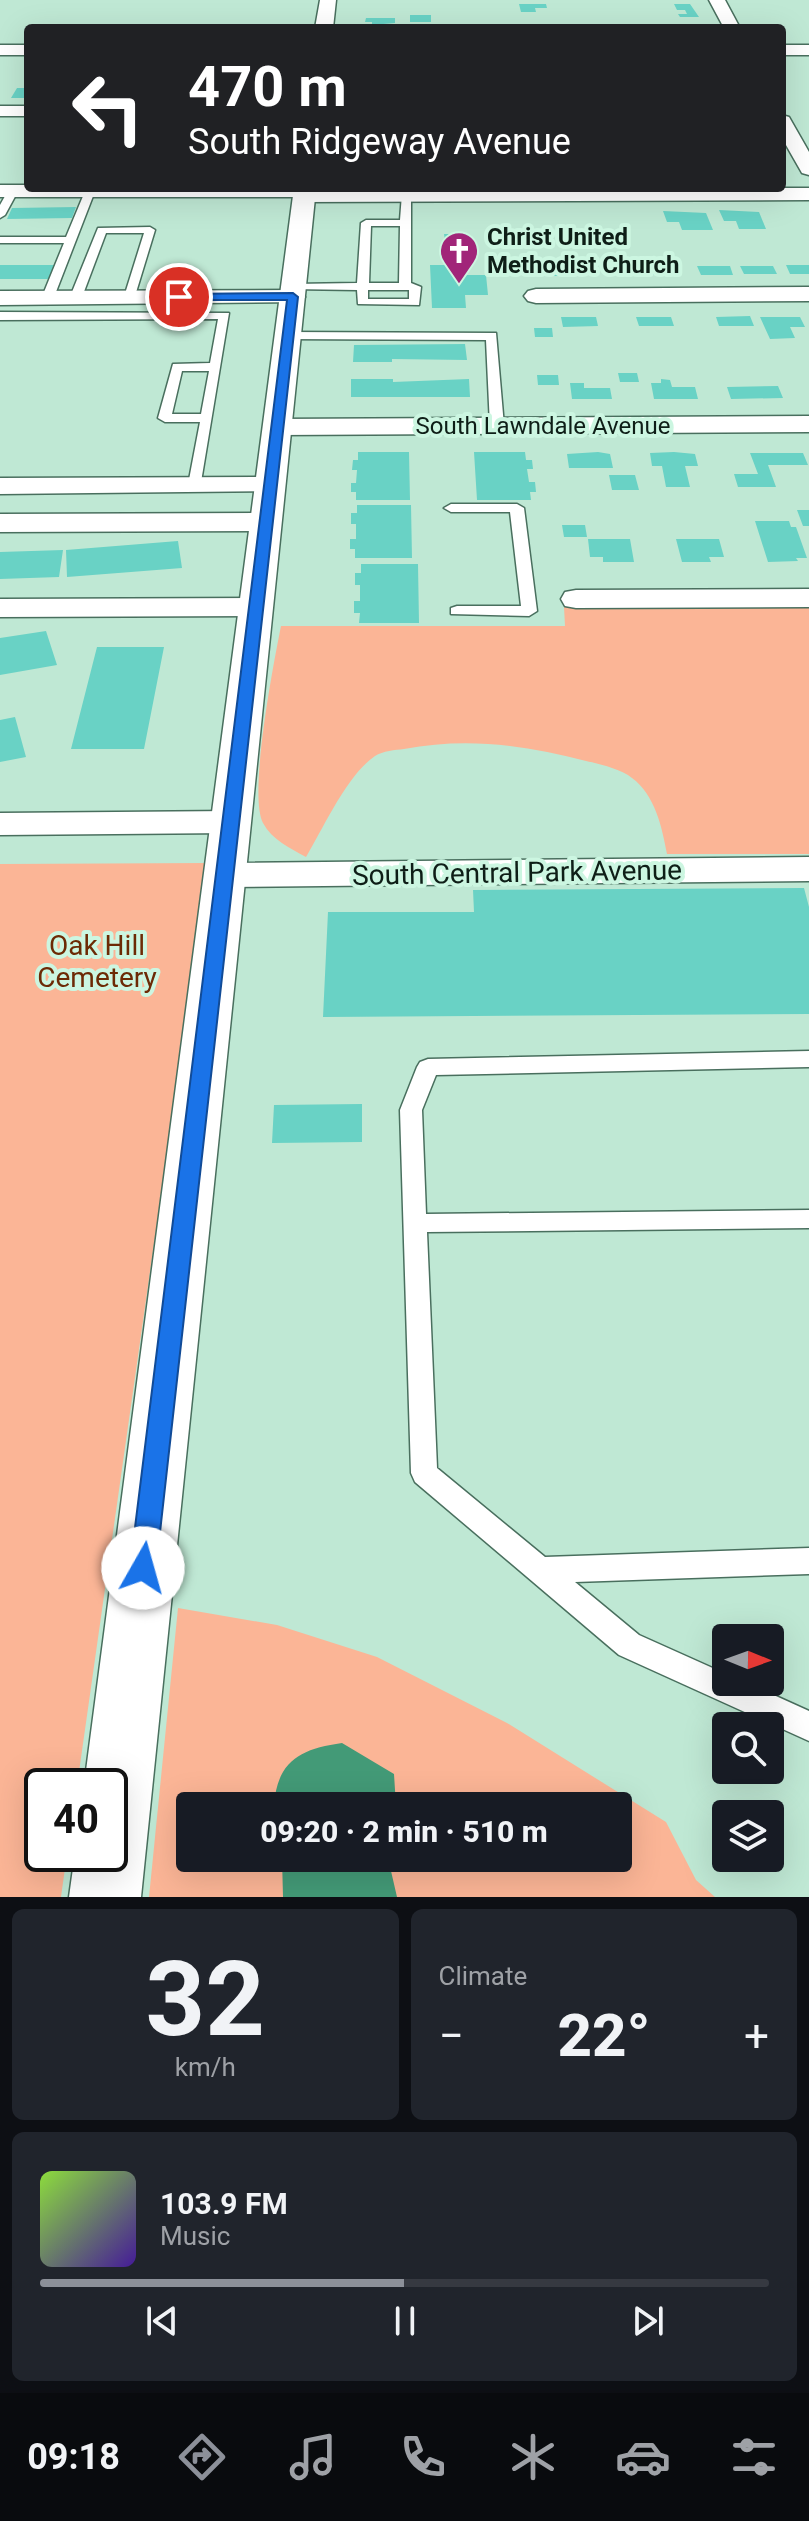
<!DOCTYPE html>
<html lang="en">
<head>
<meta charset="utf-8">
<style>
	:root { --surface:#171b24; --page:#20242c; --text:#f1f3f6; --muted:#9ea1a6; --line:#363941; --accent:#8c9099 }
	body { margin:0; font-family:Roboto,sans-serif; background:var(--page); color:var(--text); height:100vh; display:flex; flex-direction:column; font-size:30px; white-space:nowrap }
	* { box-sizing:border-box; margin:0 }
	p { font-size:26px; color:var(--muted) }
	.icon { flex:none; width:44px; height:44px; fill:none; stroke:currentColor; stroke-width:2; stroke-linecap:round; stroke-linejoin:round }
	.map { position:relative; height:1897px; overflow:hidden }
	.details { display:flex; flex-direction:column; gap:12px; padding:12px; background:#0d0f14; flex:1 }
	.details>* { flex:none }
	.guide { position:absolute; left:24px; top:24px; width:762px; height:168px; border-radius:8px; box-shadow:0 8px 32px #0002; background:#202124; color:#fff; overflow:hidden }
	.needle { width:52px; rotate:91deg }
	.controls { position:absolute; left:712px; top:1624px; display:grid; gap:16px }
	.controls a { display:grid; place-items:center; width:72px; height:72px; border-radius:8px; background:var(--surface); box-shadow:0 8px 32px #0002; font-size:40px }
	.speed { position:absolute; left:24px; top:1768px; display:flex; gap:16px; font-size:40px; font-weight:700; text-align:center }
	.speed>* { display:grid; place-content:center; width:104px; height:104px; border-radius:50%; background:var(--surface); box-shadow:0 8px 32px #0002; line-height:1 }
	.speed .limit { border:4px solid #111; border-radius:12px; background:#fff; color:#111 }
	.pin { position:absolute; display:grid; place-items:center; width:68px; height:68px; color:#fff; margin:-34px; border:4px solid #fff; border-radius:50%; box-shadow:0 2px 8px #0007 }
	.me { position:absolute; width:88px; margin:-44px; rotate:7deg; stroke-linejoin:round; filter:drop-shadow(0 0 6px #0008) }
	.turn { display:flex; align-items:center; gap:28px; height:168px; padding:0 32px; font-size:36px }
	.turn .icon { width:104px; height:104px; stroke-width:2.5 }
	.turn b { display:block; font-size:56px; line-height:68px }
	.big { font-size:60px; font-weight:800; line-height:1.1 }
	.details .tile { flex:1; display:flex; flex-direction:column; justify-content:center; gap:12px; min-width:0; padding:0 28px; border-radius:12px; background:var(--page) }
	.details .dial { align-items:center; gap:0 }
	.dial b { font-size:104px; line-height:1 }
	.song { display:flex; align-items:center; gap:24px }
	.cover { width:96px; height:96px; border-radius:12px; background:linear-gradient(135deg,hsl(90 70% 55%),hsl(260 70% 35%)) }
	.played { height:8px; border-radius:4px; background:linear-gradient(90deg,var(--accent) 50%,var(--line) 50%) }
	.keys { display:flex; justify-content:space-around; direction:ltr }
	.heat { display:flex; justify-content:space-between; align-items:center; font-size:44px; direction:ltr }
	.details .tiles { flex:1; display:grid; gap:12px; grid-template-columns:1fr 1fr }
	.tile:last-child { grid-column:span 2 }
	.trip { position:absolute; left:176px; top:1792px; width:456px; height:80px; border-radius:8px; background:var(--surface); box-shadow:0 8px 32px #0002; font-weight:800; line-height:80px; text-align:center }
	.tabs { display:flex; height:128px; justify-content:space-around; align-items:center; background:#090b0e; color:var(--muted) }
	.tabs .icon { width:56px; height:56px }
	.tabs .on { color:var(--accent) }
	.tabs b { font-size:36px; color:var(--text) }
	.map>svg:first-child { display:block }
	.green { fill:#fbb596; fill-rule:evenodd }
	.water { fill:#439a77 }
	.building { fill:#69d2c5 }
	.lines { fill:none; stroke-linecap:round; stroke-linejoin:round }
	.service-casing { stroke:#496f5e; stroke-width:3 }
	.minor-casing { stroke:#496f5e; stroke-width:3 }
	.tertiary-casing { stroke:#496f5e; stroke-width:3 }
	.service { fill:#fff; fill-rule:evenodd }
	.minor { fill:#fff; fill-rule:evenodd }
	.tertiary { fill:#fff; fill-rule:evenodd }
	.route { fill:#1a73e8; stroke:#114b97; stroke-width:2 }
	.labels { text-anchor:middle; stroke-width:8; stroke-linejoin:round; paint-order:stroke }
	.far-poi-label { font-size:24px; font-weight:bold; fill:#0e1e17; stroke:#ccf6e1; text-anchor:start }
	.far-street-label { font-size:24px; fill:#0e1e17; stroke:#ccf6e1 }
	.street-label { font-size:28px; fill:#0e1e17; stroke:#ccf6e1 }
	.park-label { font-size:28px; fill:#6c2a05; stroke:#ccf6e1 }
</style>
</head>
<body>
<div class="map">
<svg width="809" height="1897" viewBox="0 0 809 1897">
	<rect width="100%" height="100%" fill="#bfe8d4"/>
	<!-- green -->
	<path class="green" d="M564,607h245v247h-142c-5,-27 -12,-59 -35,-76 -11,-9 -32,-14 -46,-17 -59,-16 -120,-24 -182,-12 -9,1 -21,2 -29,7 -28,19 -51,71 -69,101 -16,-9 -34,-17 -43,-34 -15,-28 11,-162 18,-197h284z
		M208,863l-131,923h-35v68h25l-6,43h-61v-1033z
		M178,1608l99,17 100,32 130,66 159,99 30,58 19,17h-566zM190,1806h428v52h-428z"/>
	<!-- water -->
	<path class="water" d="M342,1743l52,31 2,32h-122c3,-45 26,-57 68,-63z
		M282,1858h106l9,39h-114z"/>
	<!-- building -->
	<path class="building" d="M519,4h27l1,4h-12l1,4h-15z
		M674,4h16l9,13h-19l-2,-3h9l-2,-4h-8z
		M410,15h21v7h-21z
		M366,18h29v5l-23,2v-3h-7z
		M17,88h11v10h-17z
		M76,207l-4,11 -65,1 5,-11z
		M719,210l40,2 7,17h-27l-3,-8h-12z
		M663,211l43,2 7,17h-31l-3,-8h-12z
		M444,234h21l1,7h-21z
		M516,258h30l1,8h-30z
		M0,265h55l-6,14h-49z
		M430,265h32l1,10h23l2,20h-23l1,13h-34z
		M786,265h23v9h-19z
		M657,266l2,9h-32l-3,-8z
		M697,266h33l3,9h-32z
		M740,266h33l4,8h-33z
		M551,267h32l2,8 -32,1z
		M750,316l4,10h-35l-3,-9z
		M561,317h35l2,9 -35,1z
		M636,317h35l3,9h-35z
		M760,317h40l5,10h-15l5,11 -25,1z
		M534,328h18l1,9h-18z
		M465,344l2,16 -75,-1v3h-39l1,-17z
		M618,373h19l2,9h-19z
		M537,375h21l1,10h-21z
		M351,379h42v3l76,-3 1,18h-119z
		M661,379l9,1 2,7h23l3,12h-44l-3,-16h10z
		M570,383h14v5h26l2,11h-40z
		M778,386l5,12 -52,1 -4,-12z
		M358,452h51l1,48h-54v-8h-5v-9h5l1,-13h-5l1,-10h5z
		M474,452h51l1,8h6l1,9h-6l2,13h6l1,10h-6l1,8h-54z
		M598,452l12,2 3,14h-44l-2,-14z
		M674,452l21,2 3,12h-13l5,21h-24l-4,-21h-10l-2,-13z
		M750,453h53l5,12h-40l8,22h-38l-4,-13h24z
		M609,475h26l4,15h-27z
		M357,505h54l1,53h-57v-9h-5v-10h6v-15h-5v-11h6z
		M797,510h12v16h-6z
		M755,521h34l2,6h5l11,31h-11l2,3 -30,1z
		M562,525h23l2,12h-23z
		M588,539h42l4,23h-31v-5h-13z
		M676,539h43l5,18h-15l2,5h-29z
		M178,541l4,27 -115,9 -1,-27z
		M63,550l-4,27 -59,2v-27z
		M361,564h57l1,59h-60l1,-10h-6v-12h6v-16h-5v-12h6z
		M46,631l11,34 -57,10v-37z
		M97,647h67l-20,102h-73z
		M15,717l11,40 -26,5v-42z
		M804,888l5,19v107l-486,3 5,-105h146l-1,-22z
		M362,1104v38l-90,1 2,-38z"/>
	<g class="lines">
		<defs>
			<path id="service" d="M9,189l9,2 -13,24 -5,3v-13z
				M86,189l9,2 -41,106 -10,2 -2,-2 22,-54h-64v-6h66z
				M402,194l9,2v87l10,4 -2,18 -61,-1 -1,-14 -67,-1v-4l4,-1 63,-1 4,-60 5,-3h34zM371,226h29l-1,57h-30zM368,290h41v9h-41z
				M98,228l52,-1 5,3 -21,69 -10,-2 20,-64h-38l-24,64 -6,3 -6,-3z
				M0,312l229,1 -29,175 -12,-3 12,-63h-35l-7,-4 15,-54 37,-1 8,-44 -218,1zM182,371h27l-8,43h-29z
				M288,332l208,1 8,93 -7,4 -7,-4 -4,-86 -202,-1 -2,-3z
				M517,504l7,4 13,103 -8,5 -78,-2v-6l6,-2h64l-11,-94h-59l-7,-4 7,-4z
				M809,1051v16l-373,8 -14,35 4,104 383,-4v18l-382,4 10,236 108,89 264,-9v26l-234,8 64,53 87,39v8h19l64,29v30l-190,-86 -204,-173 -4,-9 -11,-363 17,-43 3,-5 8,-3z"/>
			<path id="minor" d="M709,0h16l15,28h-16z
				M0,45h28v10h-28z
				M782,45h27v10h-27z
				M0,106h28v10h-28z
				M782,115l7,2 20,35v23l-7,-2 -20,-35z
				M0,185h28v3h781v12l-505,2 -9,-5h-295z
				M809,287v14l-273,2 -8,-2 -4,-5 4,-5 8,-2z
				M293,290l8,2 4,5 -4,5 -301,3v-14z
				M809,416v16l-531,3 -9,-2 -4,-6 4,-6 9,-2z
				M271,477l10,2 4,6 -4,6 -281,3v-16z
				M266,513l10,3 4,6 -4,6 -10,3 -266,1v-18z
				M809,589v18l-233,1 -11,-2 -4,-7 4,-7 11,-2z
				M256,598l11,2 5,7 -5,7 -11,2 -256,1v-18z
				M231,811l13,3 5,8 -5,8 -13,3 -231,2v-22z
				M809,857v24l-584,6 -13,-3 -6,-9 6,-9 13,-3z"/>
			<path id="tertiary" d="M320,0h16l-3,28h-18z
				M294,188h22l-175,1709h-72l6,-43h35v-68h-26z"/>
		</defs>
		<!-- service casing -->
		<use href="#service" class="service-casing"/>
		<!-- minor casing -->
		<use href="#minor" class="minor-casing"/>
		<!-- tertiary casing -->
		<use href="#tertiary" class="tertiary-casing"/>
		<!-- service -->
		<use href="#service" class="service"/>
		<!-- minor -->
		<use href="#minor" class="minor"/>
		<!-- tertiary -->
		<use href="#tertiary" class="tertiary"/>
	</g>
	<!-- route -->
	<path class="route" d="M293,293l5,4 -142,1271 -4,9 -9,3 -9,-3 -4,-9 157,-1268h-108l-6,-3 6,-3z"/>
	<!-- icons -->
	<defs>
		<symbol id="church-pin" viewBox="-11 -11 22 30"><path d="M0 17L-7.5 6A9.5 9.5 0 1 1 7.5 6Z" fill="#a12579" stroke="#ccf6e1"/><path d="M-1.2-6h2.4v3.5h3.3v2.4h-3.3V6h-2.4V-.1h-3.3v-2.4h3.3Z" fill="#fff"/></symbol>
	</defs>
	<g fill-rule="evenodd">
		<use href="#church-pin" x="437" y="229" width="44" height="60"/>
	</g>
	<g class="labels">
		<!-- far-poi labels -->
		<g class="far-poi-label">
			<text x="487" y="245">Christ United<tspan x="487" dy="28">Methodist Church</tspan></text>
		</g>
		<!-- far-street labels -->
		<g class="far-street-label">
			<text x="543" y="434">South Lawndale Avenue</text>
		</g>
		<!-- street labels -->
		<g class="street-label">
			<text transform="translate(517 872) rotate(-1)" y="10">South Central Park Avenue</text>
		</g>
		<!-- park labels -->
		<g class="park-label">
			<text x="97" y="955">Oak Hill<tspan x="97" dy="32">Cemetery</tspan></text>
		</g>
	</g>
</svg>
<div class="controls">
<a><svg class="needle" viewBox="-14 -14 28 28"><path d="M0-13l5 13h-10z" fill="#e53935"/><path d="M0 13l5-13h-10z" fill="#9ea1a6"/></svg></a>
<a><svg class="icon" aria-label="search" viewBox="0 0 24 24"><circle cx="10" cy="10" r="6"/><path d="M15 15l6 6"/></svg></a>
<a><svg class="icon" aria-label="layers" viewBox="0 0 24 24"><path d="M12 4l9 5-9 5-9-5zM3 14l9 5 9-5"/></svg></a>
</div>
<div class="speed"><div class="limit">40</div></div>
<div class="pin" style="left:179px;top:297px;background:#d93025"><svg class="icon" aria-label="arrive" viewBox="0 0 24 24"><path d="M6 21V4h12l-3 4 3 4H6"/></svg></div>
<svg class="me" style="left:143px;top:1568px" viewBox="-20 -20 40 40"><circle r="19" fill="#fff"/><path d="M0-13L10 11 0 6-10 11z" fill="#1a73e8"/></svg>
<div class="trip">09:20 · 2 min · 510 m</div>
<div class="guide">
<div class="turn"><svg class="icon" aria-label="left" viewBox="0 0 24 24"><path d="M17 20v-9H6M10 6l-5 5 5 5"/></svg><div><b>470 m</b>South Ridgeway Avenue</div></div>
</div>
</div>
<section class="details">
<div class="tiles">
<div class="tile dial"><b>32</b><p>km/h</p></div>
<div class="tile"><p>Climate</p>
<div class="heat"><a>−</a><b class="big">22°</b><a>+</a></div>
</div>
<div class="tile">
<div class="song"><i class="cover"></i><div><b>103.9 FM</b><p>Music</p></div></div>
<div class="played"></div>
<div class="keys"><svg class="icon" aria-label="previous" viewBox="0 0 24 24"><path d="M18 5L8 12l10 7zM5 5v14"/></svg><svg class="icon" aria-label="pause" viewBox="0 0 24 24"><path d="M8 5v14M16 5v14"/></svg><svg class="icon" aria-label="next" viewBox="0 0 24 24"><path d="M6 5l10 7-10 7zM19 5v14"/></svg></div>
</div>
</div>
</section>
<nav class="tabs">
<b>09:18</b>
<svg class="icon on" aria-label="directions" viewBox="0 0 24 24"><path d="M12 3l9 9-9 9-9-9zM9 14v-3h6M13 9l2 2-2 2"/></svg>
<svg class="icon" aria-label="music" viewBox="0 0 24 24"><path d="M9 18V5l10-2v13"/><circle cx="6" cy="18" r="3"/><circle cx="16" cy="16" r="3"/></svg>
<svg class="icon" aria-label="phone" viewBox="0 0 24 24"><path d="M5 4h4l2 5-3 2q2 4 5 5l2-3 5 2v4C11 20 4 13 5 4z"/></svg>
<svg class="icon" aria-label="climate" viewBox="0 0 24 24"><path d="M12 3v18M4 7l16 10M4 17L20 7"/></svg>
<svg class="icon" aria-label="car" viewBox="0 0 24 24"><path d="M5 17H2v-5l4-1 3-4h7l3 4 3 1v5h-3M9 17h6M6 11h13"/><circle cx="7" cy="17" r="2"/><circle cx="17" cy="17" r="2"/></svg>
<svg class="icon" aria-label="filters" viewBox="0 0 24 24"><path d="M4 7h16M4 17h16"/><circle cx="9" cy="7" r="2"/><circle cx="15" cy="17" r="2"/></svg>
</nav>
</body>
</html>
